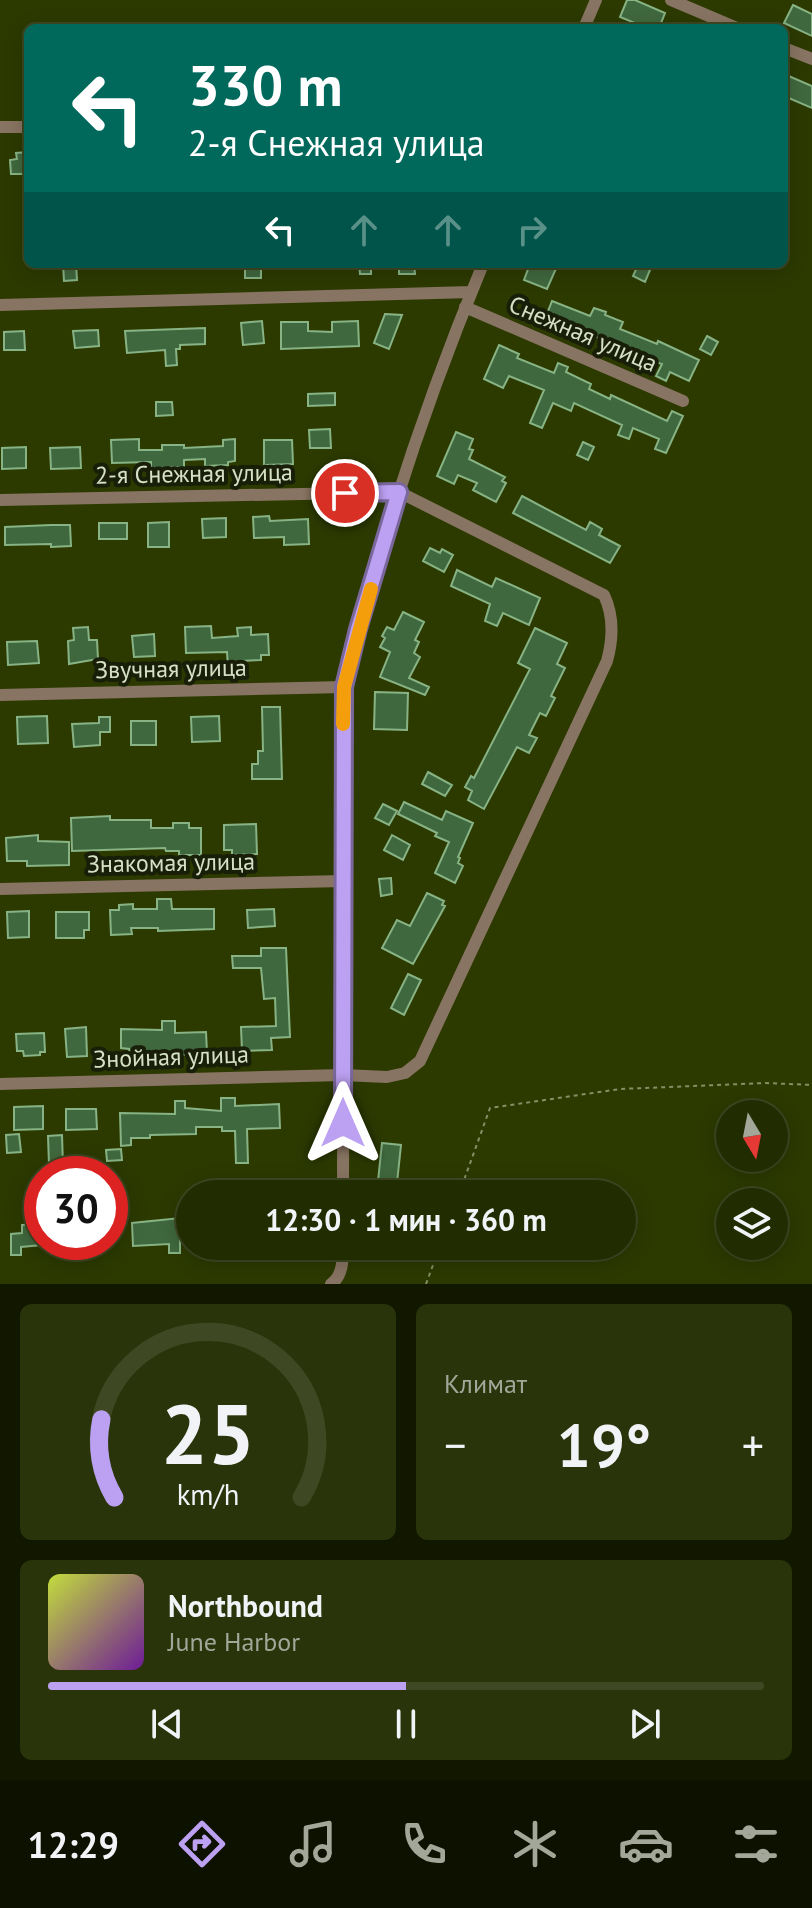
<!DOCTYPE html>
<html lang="ru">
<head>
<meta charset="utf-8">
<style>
	:root { --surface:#212c00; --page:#29340a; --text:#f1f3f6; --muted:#a2a799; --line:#3e4822; --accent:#bca0f2 }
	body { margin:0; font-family:"PT Sans",sans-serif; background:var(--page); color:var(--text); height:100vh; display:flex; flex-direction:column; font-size:30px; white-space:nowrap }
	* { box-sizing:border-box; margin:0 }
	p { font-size:26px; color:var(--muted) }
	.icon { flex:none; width:44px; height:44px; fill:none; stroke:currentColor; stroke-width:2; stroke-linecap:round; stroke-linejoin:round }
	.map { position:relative; height:1284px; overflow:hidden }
	.panel { display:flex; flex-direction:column; gap:20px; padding:20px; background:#121800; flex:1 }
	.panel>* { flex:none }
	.hud { position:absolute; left:24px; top:24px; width:764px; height:244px; border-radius:12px; box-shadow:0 4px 20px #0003,0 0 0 2px var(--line); background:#00695c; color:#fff; overflow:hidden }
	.needle { width:52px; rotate:170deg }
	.fabs { position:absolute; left:716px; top:1100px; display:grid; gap:16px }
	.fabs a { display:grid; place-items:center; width:72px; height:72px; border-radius:50%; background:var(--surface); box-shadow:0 4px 20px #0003,0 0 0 2px var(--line); font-size:40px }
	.speed { position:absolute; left:24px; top:1156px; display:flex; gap:16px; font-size:40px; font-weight:700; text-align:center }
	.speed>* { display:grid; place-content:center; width:104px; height:104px; border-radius:50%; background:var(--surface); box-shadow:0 4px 20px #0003,0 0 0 2px var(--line); line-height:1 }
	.speed .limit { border:12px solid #d22; background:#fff; color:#111 }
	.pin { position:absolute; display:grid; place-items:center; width:68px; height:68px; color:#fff; margin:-34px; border:4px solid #fff; border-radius:50%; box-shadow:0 2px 8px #0007 }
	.me { position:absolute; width:88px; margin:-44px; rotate:0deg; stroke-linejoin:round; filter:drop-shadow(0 0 6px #0008) }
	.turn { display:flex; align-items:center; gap:28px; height:168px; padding:0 32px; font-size:36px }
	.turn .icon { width:104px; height:104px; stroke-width:2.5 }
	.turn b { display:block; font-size:56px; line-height:68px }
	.lanes { display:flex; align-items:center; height:76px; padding:0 32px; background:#0003; justify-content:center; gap:40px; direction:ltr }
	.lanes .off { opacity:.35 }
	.big { font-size:60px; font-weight:700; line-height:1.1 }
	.panel .tile { flex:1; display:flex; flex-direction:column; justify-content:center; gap:12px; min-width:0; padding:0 28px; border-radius:12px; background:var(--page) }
	.panel .dial { align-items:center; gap:0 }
	.dial svg { height:208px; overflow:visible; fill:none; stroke:var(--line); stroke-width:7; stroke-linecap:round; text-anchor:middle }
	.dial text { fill:var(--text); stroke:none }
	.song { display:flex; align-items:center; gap:24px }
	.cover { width:96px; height:96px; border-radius:12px; background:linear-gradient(135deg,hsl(70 70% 55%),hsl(280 70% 35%)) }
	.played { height:8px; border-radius:4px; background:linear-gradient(90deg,var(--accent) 50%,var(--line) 50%) }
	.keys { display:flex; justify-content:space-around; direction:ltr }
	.heat { display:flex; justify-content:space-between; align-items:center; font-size:44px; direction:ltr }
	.panel .tiles { flex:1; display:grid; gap:20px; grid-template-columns:1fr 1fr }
	.tile:last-child { grid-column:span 2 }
	.trip { position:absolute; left:176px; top:1180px; width:460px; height:80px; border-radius:40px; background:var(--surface); box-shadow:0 4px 20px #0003,0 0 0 2px var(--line); font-weight:700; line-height:80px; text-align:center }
	.tab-bar { display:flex; height:128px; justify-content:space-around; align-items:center; background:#0d1200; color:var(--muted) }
	.tab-bar .icon { width:56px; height:56px }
	.tab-bar .selected { color:var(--accent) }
	.tab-bar b { font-size:36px; color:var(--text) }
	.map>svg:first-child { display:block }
	.building { fill:#40683e; stroke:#87b385; stroke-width:2 }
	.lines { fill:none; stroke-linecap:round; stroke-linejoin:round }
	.path { stroke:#849065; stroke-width:2; stroke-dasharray:4 4; stroke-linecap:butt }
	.minor { stroke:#887462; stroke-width:12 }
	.route-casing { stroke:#7a689d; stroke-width:20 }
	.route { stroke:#bca0f2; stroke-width:14 }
	.slow { stroke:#f59e0b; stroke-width:14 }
	.labels { text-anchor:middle; stroke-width:8; stroke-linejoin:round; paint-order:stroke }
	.street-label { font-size:24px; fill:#d6e0c4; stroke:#181e08 }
</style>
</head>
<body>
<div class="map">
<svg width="812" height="1284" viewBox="0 0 812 1284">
	<rect width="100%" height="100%" fill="#2c3a00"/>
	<!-- building -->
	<path class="building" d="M627,0h8l30,13 -6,15h-26l2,-5 -15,-6z
		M793,5l19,9v22l-28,-13z
		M784,74l28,12v22l-28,-12z
		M28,152v22h-17l-1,-14 7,-1 -1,-6z
		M63,264h13l1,16 -13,1z
		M245,264h16v14h-16z
		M359,264h12v10h-11z
		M399,264h15l1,10h-16z
		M530,264h28l-11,25 -23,-9z
		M638,265l12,5 -5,12 -12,-6z
		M552,301l38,15 4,-8 12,4 -1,3 18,7 -3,7 37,15 1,-3 41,19 -10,21 -19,-9 -4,9 -10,-5 6,-12 -39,-12 -22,-9 1,-4 -57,-20z
		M385,314l17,1 -13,34 -15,-6z
		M262,321l2,22 -21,2 -2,-22z
		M358,321l1,25 -78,3v-27h27v9l24,1v-10z
		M205,328v16l-25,1v4h-4l1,16 -11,1 -1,-16 -38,3 -2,-22z
		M98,330l1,16 -24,2 -2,-17z
		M24,331l1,19h-21v-18z
		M707,336l11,6 -7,13 -11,-6z
		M499,345l20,9 -2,4 37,15 4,-10 10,4 -2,5 25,12 -2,5 21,10 1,-4 56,26 5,-10 11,5 -17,37 -11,-4 4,-10 -26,-11 -4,11 -11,-4 4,-10 -48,-22 -3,8 -18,-8 -11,25 -12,-5 14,-33 -35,-14 -6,12 -19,-9z
		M335,393v12l-27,1v-12z
		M156,402h16l1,13 -17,1z
		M330,429l1,19h-21l-1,-18z
		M456,432l17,7 -4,10 4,1 -4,9 36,18 -3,4 4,2 -10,19 -23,-12 4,-7 -19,-8 -4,9 -17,-8z
		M139,439v11h23v-5h22v3l39,-2v-6l12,-1v22l-7,1v3l-23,1v-7l-21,1v7h-17v5l-16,-1v-9l-39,1 -1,-23z
		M264,440h28l1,24 -29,1z
		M583,442l11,5 -6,13 -11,-5z
		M26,447v21l-24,1v-21z
		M80,447l1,21 -30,1 -1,-21z
		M522,496l64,34 4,-8 12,7 -3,6 21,11 -10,17 -97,-50z
		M269,516l1,5 38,-2 1,25 -25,1v-8l-30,1 -1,-21z
		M226,518v19l-23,1 -1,-19z
		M169,522v25h-21v-24z
		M99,523h28v16h-28z
		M51,525h19l1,21 -20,1v-3l-46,1v-18z
		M430,548l10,5 2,-4 11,6 -9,17 -21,-11z
		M457,570l35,17 4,-9 44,20 -11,27 -26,-12 -6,13 -12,-5 5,-17 -39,-18z
		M403,612l21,10 -9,18 4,2 -5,11 6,4 -11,21 20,9 -4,8 -45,-18 10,-25 -10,-5 5,-9 -3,-2 5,-9 7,3z
		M211,626l1,12 26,-2 -1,-8 14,-1v8l17,-1 1,21h-8v5l-21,1v8h-12l-1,-17 -41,1 -1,-26z
		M88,627l1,13h8l1,19 -29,5 -1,-23 6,-1 -1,-12z
		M535,628l32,15 -10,21 8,4 -14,28 4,2 -9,18 -6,-3 -11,22 8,3 -8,15 -12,-6 -33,62 -16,-9 4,-9 -7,-4 6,-11 3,2 56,-109 -12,-6z
		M154,634l1,22 -21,1 -2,-21z
		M37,641l2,22 -31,2 -1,-23z
		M375,692l33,1 -1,37 -33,-1z
		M262,707h18l2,72h-30v-15h6v-13h5z
		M47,716l1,27 -30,1 -1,-27z
		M219,716l1,25 -28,1 -1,-25z
		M99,717h11v15h-10v13l-26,2 -2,-23 27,-1z
		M131,721h25v24h-25z
		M428,772l24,13 -7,11 -23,-12z
		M404,802l38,18 4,-9 27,12 -15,34 2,1 -2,5 5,3 -8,17 -20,-10 14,-31 -14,-6 2,-3 -39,-19z
		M383,804l14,7 -8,14 -14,-7z
		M110,816v4h41v8h22v-5h16v5h12v27h-22v-4h-13l-1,-3 -93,3 -1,-33z
		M256,824l1,30 -25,1v-5h-8v-25z
		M38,835v6l31,1v23l-42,1v-5h-20l-1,-23z
		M392,835l18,10 -7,15 -19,-10z
		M391,878l1,16 -11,2 -2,-17z
		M427,893l17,8 -2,4 3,1 -32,58 -31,-16 15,-28 13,6z
		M157,899h14l1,10h42v20l-56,2v-3h-27l1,6 -21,1 -1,-25h9v-5l14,-1v5h24z
		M274,909l1,17 -27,2 -1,-18z
		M29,911v26l-21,1 -1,-26z
		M56,912h33v18h-5v8h-28z
		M261,948h25l4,89 -19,1 1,12 -30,1 -1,-24 35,-1 -1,-28 -11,1 -3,-31h-28l-1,-12h29z
		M408,974l13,6 -17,35 -13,-7z
		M162,1021h13v12l31,-1 1,21 -45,3v-3h-33v-4l-8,-1v-19l41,1z
		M86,1027l1,29 -20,1 -2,-28z
		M44,1033l1,19h-5v3l-16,1 -1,-5h-6l-1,-17z
		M221,1098h14v8l44,-2 1,24 -33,1 1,34h-12l-1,-32h-13v-4h-26v7l-46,1v3h-19v7l-10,1 -1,-33 55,1v-13h10v7l36,3z
		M43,1106v23l-29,1v-23z
		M66,1109h30l1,20 -31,1z
		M19,1134l2,18 -14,1 -1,-18z
		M62,1135l1,30h-14l-1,-29z
		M382,1143l19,2 -4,38 -19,-2z
		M121,1149l1,11 -15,1 -1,-11z
		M190,1217v23l-10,1v12h-11v-9l-36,2 -1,-23z
		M42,1224v21l-21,2v8h-10v-21l11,-1v-8z"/>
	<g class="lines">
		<!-- path -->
		<path class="path" d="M459,1194l31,-86 130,-19 146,-6 46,2
			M426,1284l14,-38"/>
		<!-- minor -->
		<path class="minor" d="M671,0l66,28
			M584,28l12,-28
			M784,48l28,11
			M0,127h28
			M0,305l471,-13
			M465,307l218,94
			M0,500l399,-8 205,103c10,21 9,44 3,66l-187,400 -15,12 -18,4 -44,-2 -343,9
			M0,695l344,-8
			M0,889l342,-8
			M343,1194l1,-507c35,-144 82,-286 139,-423
			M331,1284c12,-8 12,-25 12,-38"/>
	</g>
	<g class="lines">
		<defs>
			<path id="route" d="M343,1123l1,-436 14,-58 41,-137 -54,1"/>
		</defs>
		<!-- route casing -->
		<use href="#route" class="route-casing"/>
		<!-- route -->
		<use href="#route" class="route"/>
		<!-- slow -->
		<path class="slow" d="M343,724l1,-37 27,-98"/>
	</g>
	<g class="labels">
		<!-- street labels -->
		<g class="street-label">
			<text transform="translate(583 334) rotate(23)" y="8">Снежная улица</text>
			<text transform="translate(194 474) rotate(-1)" y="8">2-я Снежная улица</text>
			<text transform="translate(171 669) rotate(-1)" y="8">Звучная улица</text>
			<text transform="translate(171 863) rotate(-1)" y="8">Знакомая улица</text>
			<text transform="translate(171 1057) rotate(-2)" y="8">Знойная улица</text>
		</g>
	</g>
</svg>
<div class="fabs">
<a><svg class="needle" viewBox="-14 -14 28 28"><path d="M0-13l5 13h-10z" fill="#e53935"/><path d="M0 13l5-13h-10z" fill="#a2a799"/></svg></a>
<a><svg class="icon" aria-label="layers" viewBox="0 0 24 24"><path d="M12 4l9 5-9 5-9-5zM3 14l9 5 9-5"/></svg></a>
</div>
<div class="speed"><div class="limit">30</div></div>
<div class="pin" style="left:345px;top:493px;background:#d93025"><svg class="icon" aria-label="arrive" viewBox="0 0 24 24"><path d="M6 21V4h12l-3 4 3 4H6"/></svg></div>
<svg class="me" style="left:343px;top:1123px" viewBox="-20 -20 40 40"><path d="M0-17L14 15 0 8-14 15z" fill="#bca0f2" stroke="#fff" stroke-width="4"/></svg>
<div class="trip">12:30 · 1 мин · 360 m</div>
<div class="hud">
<div class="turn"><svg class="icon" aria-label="left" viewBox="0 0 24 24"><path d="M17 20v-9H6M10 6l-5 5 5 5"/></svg><div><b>330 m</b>2-я Снежная улица</div></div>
<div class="lanes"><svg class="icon" aria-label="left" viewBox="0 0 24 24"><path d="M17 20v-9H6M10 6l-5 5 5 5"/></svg><svg class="icon off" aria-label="ahead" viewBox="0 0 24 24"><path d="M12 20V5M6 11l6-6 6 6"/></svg><svg class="icon off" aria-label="ahead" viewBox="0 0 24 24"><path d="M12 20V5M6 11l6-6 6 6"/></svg><svg class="icon off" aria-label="right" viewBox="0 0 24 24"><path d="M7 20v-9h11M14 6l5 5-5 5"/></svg></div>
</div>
</div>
<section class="panel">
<div class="tiles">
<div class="tile dial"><svg viewBox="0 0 100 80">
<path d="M14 69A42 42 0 1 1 86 69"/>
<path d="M14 69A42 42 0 0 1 9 39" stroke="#bca0f2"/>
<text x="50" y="56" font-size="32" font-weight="700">25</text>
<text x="50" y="72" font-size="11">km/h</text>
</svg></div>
<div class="tile"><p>Климат</p>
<div class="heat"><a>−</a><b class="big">19°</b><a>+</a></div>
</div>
<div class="tile">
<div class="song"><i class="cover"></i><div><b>Northbound</b><p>June Harbor</p></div></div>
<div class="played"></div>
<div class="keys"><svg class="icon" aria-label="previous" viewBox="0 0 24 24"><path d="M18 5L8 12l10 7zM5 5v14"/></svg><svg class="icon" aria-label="pause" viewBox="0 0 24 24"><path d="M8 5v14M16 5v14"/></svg><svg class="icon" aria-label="next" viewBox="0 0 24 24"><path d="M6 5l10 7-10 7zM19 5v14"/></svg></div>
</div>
</div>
</section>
<nav class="tab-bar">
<b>12:29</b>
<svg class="icon selected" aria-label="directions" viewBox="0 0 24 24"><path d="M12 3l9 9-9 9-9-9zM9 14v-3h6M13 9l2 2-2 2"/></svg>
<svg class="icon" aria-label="music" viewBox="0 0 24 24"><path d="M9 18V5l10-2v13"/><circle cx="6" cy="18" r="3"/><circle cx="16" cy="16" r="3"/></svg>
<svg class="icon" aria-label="phone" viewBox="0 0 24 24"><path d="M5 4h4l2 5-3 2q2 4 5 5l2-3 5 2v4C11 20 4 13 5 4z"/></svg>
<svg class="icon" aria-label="climate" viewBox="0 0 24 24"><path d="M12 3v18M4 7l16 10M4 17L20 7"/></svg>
<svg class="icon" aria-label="car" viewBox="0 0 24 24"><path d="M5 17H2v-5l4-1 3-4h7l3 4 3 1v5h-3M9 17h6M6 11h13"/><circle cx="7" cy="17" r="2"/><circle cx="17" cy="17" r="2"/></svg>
<svg class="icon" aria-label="filters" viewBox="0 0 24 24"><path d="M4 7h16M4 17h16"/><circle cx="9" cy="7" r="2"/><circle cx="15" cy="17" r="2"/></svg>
</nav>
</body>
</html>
